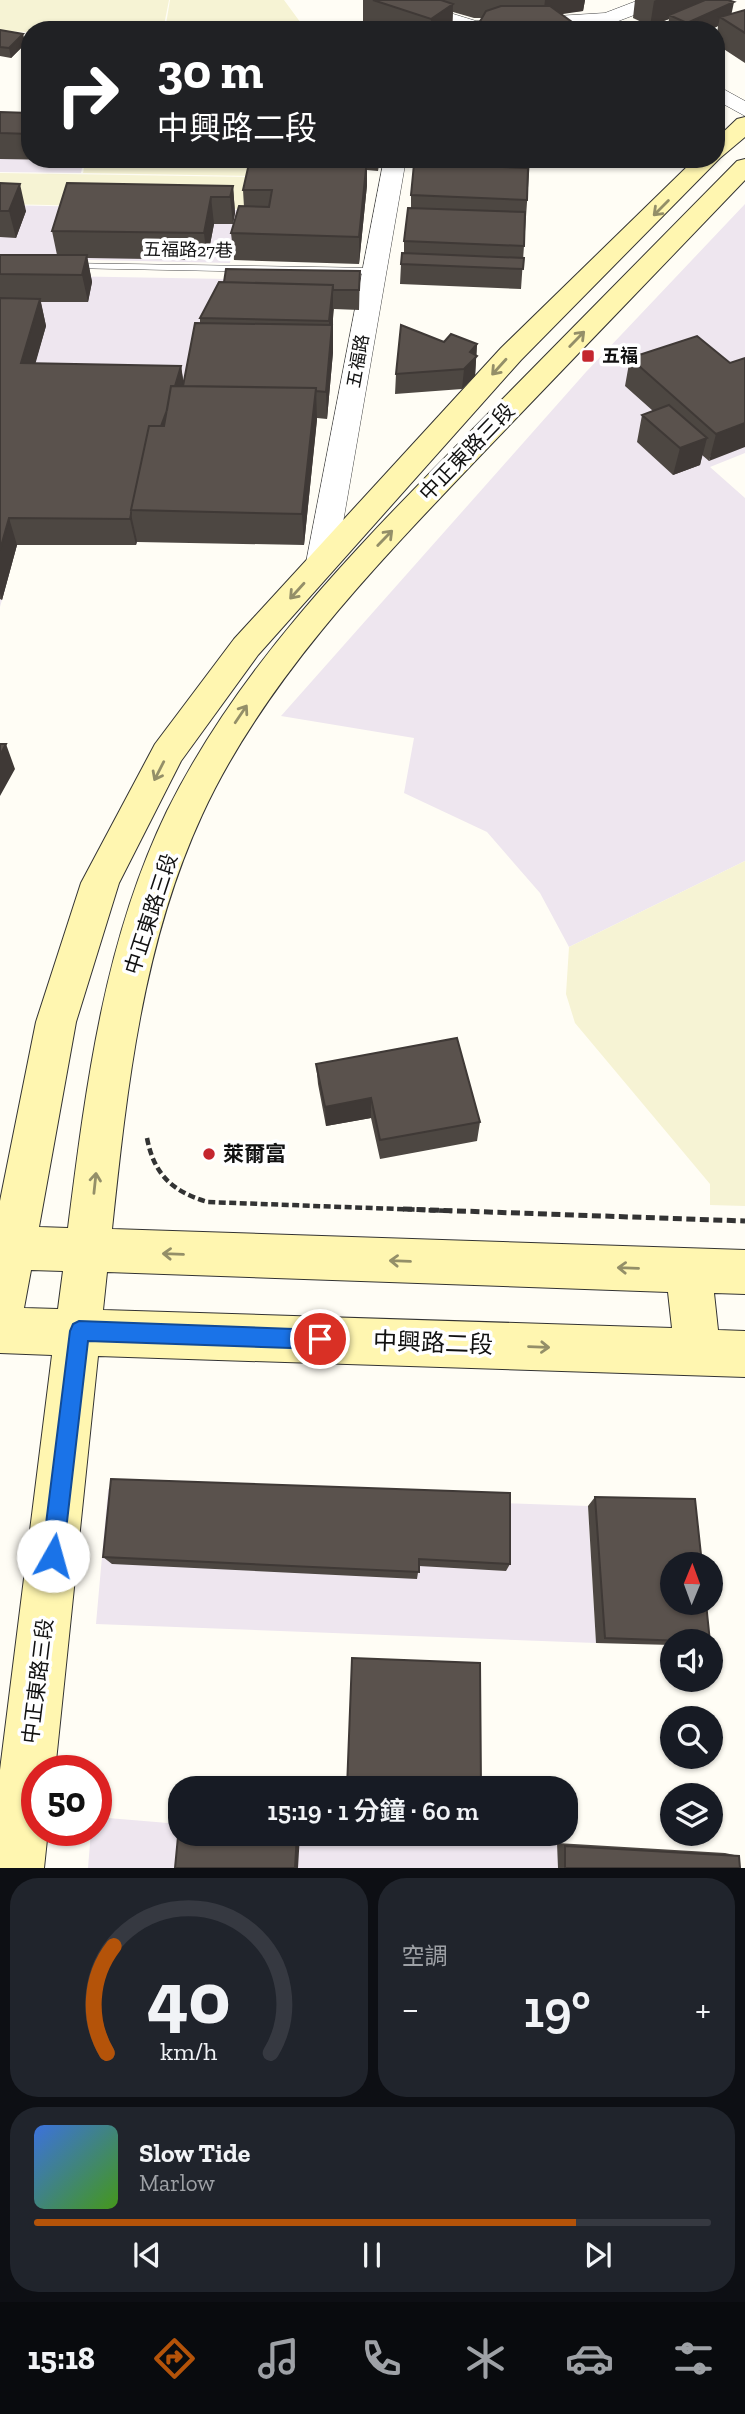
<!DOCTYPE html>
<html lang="zh-TW">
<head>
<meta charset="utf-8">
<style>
	:root { --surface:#171b24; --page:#20242c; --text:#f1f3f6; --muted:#9ea1a6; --line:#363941; --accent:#b45309 }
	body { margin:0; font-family:"Zilla Slab","Noto Sans TC",serif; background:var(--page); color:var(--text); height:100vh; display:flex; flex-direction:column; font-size:26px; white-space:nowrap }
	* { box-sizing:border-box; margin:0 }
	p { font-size:23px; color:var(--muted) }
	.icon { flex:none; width:38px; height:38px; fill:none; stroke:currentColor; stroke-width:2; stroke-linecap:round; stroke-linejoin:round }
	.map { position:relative; height:1868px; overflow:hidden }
	.side { display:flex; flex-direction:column; gap:10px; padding:10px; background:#0d0f14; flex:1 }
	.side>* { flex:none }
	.guide { position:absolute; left:21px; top:21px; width:704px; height:147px; border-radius:28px; box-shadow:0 2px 5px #0004; background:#202124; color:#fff; overflow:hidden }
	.needle { width:46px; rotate:1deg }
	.fabs { position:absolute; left:660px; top:1552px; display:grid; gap:14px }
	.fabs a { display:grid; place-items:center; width:63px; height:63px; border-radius:50%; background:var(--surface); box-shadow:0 2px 5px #0004; font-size:35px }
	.speed { position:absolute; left:21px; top:1755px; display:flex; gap:14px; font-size:35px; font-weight:700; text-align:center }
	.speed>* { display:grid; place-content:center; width:91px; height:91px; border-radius:50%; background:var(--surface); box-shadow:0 2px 5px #0004; line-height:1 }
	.speed .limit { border:10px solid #d22; background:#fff; color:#111 }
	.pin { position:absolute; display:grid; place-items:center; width:60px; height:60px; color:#fff; margin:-30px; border:4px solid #fff; border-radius:50%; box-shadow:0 2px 7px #0007 }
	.me { position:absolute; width:77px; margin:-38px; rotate:7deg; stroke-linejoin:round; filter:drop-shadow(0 0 5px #0008) }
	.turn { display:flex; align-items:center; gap:24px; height:147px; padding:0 21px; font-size:32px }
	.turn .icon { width:91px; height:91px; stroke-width:2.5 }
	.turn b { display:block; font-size:49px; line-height:60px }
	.big { font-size:52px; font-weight:600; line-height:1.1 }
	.side .widget { flex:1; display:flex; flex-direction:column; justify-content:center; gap:10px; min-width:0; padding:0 24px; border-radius:28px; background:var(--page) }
	.side .dial { align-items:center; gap:0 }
	.dial svg { height:182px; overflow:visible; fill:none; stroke:var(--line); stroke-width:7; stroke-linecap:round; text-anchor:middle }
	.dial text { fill:var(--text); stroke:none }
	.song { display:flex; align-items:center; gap:21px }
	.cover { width:84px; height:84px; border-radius:10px; background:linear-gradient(135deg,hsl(220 70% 55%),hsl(100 70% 35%)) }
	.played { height:7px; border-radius:4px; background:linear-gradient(90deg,var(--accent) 80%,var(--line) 80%) }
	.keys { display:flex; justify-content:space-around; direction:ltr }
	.heat { display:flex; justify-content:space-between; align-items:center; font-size:38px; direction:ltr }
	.side .tiles { flex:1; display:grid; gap:10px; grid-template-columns:1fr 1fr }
	.widget:last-child { grid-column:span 2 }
	.trip { position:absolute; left:168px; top:1776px; width:410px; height:70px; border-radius:28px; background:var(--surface); box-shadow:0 2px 5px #0004; font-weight:600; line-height:70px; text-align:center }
	.menu { display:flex; height:112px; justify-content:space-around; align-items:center; background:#090b0e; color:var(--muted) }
	.menu .icon { width:49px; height:49px }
	.menu .current { color:var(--accent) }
	.menu b { font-size:32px; color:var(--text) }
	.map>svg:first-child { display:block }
	.industrial { fill:#eee6ef }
	.farmland { fill:#f6f3d4 }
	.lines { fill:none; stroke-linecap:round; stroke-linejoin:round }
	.lane-casing { stroke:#444; stroke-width:1 }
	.street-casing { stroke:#444; stroke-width:1 }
	.secondary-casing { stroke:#333; stroke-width:2 }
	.path-far1 { stroke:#333; stroke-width:4.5; stroke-dasharray:7 3.5; stroke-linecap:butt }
	.path { stroke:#333; stroke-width:5; stroke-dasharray:9 4.5; stroke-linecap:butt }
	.lane { fill:#fff; fill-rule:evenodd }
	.street { fill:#fff; fill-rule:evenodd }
	.secondary { fill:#fff6b0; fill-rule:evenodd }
	.wall { fill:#4d4742 }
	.shaded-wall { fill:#3f3936 }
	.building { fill:#5a524d; stroke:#3f3936; stroke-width:2 }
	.oneway { stroke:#948f68 }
	.route { fill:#1a73e8; stroke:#114b97; stroke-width:2 }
	.poi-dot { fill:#c4262e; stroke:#fff; stroke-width:2.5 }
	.labels { text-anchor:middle; stroke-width:7; stroke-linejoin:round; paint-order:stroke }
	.far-street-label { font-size:18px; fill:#111; stroke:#fff }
	.far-poi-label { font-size:18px; font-weight:bold; fill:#111; stroke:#fff; text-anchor:start }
	.street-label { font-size:21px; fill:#111; stroke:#fff }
	.poi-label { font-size:21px; font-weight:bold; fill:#111; stroke:#fff; text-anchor:start }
	.near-street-label { font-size:24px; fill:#111; stroke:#fff }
</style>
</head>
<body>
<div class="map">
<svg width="745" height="1868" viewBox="0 0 745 1868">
	<rect width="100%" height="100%" fill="#fffdf5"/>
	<!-- industrial -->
	<path class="industrial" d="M0,137l30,22h54l-3,14 -81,-1z
		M745,204v249l-35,14 35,31v363l-176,86 -29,-54 -53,-61 -83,-39 10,-55 -133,-22 305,-344z
		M0,205l238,5 -8,53 -230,-5z
		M0,275l228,4 -43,114 -49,152h-119l-17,62z
		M108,1489l480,17 8,137 -500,-19z
		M96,1817l84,7v10h199l178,9 169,25h-638l3,-37 5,-1z"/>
	<!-- farmland -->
	<path class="farmland" d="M0,0h169l-6,30 -133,2 -30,-1z
		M170,0h114l22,30h-141z
		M86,159h183l-17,17 -169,-3z
		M0,173l251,4 -8,32 -243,-5z
		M745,861v345l-35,-1v-21l-135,-161 -9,-29 3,-47z"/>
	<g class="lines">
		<defs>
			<path id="lane" d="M63,263l312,5 6,3 -6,3 -308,-6 -4,-1z"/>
			<path id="street" d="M378,0h30l68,21 129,-8 34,-13h27l-3,4 -55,21 -80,5h-65l-82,-26z
				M716,85l29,16v15l-29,-16z
				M384,159h22l-70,404 -4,7 -11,3 -11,-3 -4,-7z"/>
			<path id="secondary" d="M745,117v20l-25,21 -199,202 -263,295 -77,106 -62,122 -43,139 -37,205 29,1c18,-142 36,-287 99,-417 73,-147 191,-265 304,-380 89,-90 177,-180 266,-270l8,-2v21c-88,92 -176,183 -264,275 -102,107 -217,225 -279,360 -60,130 -75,273 -90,414l633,21v44l-31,-1 4,37 27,1v46l-647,-21 -43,415h-18v59h11l-4,38h-44v-98l52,-415 -52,-2v-152l36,-179 45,-139 74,-139 79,-105 267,-291 194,-189h21v-20l21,-20zM31,1270l32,1 -5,38 -34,-1zM107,1272l561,20 4,36 -569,-18z"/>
		</defs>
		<!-- lane casing -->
		<use href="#lane" class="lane-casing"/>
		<!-- street casing -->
		<use href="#street" class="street-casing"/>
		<!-- secondary casing -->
		<use href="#secondary" class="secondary-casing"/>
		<!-- path-far1 -->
		<path class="path-far1" d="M147,1138c7,37 26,54 61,64l244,9"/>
		<!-- path -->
		<path class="path" d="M403,1209l342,12"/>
		<!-- lane -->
		<use href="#lane" class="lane"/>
		<!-- street -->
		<use href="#street" class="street"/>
		<!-- secondary -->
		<use href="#secondary" class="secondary"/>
	</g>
	<!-- wall -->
	<path class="wall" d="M363,0h222l-2,11 -101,7h-8l-21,-6 -1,18h-66l-23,-8z
		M635,0h93l3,14 14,-4v53l-29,-19 2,-18 -8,4h-43l2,-11 -19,7 -17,-8z
		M0,30l23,4 2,10 -14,14 -11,-2z
		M0,112l30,1v46h29v1l-59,-1z
		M250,159h130l-2,12 -11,-1v15l-8,79 -125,-4 -3,-27 13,-26 -1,-17z
		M418,159h112l-9,130 -121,-5 1,-20 3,-11v-12l7,-33v-13l7,-31z
		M0,183l26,28 -10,27 -16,-1z
		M233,186l2,27 -2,11h-19l-7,36 -120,-2 5,24 -4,20h-47l5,24 -11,37 146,3 3,18 16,-61v-5l160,-47 -1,39 -25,-1 -2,19 1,24 -6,67 -10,-1 -13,127 -167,-3v-1l-1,4h-119l-15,55 -2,-1v-344h57l-5,-24z
		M444,342l33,2 -2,32 -13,13 -67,5 1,-20z
		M630,358l100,5 15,-5 -36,103 -7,-6 -2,10 -27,10 -36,-33 5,-27 11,-4 -28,-25z
		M316,1064l164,58 -3,19 -97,18 -9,-41 -45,8 -8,-42z
		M111,1479l399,85 -4,7 -87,-5 -2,13 -305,-15 -9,-7z
		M595,1497l115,145h-38v3l-76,-2 -8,-137z
		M557,1843l168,10 14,3 1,12h-182z"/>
	<!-- shaded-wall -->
	<path class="shaded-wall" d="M545,0h40l-2,11 -40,6z
		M656,0h53l-40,15v4l-19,7 4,-25z
		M734,2l-4,19 -10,-4 -2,9 -8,4h-24l1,-7z
		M453,4l-1,26h-21v-11z
		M23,34l2,10 -14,14 -2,-10z
		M367,159v26l-8,79v-27z
		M20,184l6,27 -10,27 -7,-27z
		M233,186l2,27 -2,11 -3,-27z
		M211,197l3,27 -7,36 -3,-27z
		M87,255l5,27 -4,20 -6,-27z
		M333,285v67l-6,67 -1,-27 4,-44 -1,-27z
		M40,299l6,27 -18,64 -7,-27z
		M477,344l-2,32 -13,13 2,-20 6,-17z
		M181,366l3,23v8l-24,34z
		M316,388l1,32 -13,125 -2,-31z
		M745,423v24l-36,14 7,-27z
		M707,438l-7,27 -27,10 7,-27z
		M131,514l6,27 -1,4 -6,-26z
		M9,518l8,27 -15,55 -2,-7v-43z
		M6,744l9,25 -15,27v-41z
		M371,1098v20l-45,8 -1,-19z
		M297,1834h3l-2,34h-3z"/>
	<!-- building -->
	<path class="building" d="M373,0h68l12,4 -22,15z
		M705,0h23l6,2 -47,21 -18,-8z
		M501,6h49l33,24h-108l11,-19z
		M745,10v23l-25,-16z
		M0,30l23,4 -14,14 -9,-1z
		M0,112l30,1v21l-30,-1z
		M250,159h117l-8,78 -128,-4 8,-27 30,1 3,-17h-29z
		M414,164l114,4 -1,32 -116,-5z
		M0,183l20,1 -11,27h-9z
		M67,183l166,3 -3,11h-19l-7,36 -152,-2z
		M408,208l117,4 -1,34 -120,-5z
		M402,253l122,5 -1,11 -122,-5z
		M0,255h87l-5,20 -82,-1z
		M226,269l134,2 -1,19h-26v-5l-109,-3z
		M219,282l114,3 -4,36 -129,-3z
		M0,298l40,1 -19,64 160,3 -6,20h-4l-4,24 -6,16h-12l-18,84v4l-1,5 -121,-1 -9,32z
		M195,323l137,2 -6,67 -10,-1v-3l-133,-2z
		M401,325l43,17 7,-8 26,10 -7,8 7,4 -13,13 -68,5z
		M697,336l33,27 15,-5v65l-29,11 -86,-76z
		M171,386l145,2 -14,126 -171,-4 18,-84h15z
		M669,405l38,33 -27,10 -38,-33z
		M0,744h6l-6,11z
		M457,1038l23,84 -100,18 -9,-42 -46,9 -9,-43z
		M111,1479l399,14v71l-91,-5v13l-316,-15z
		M595,1497l100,2 7,65h-30v39h34l4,39 -105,-4z
		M352,1658l128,5 1,125h-134z
		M179,1826l1,8h117l-2,34h-120z
		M565,1846l174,10 1,12h-175z"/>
	<!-- one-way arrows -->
	<defs><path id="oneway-shaft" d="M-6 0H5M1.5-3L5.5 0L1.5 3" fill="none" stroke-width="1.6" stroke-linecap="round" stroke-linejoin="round" transform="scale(1.75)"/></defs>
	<g class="oneway">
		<use href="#oneway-shaft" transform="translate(661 208) rotate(135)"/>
		<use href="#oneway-shaft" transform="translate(577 339) rotate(-46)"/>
		<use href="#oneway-shaft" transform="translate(499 367) rotate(132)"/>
		<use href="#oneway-shaft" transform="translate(385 538) rotate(-46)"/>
		<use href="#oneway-shaft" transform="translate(297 591) rotate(132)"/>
		<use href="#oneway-shaft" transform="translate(241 714) rotate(-56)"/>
		<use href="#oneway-shaft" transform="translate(159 771) rotate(117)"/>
		<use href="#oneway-shaft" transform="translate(95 1183) rotate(-84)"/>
		<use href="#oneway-shaft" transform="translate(173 1254) rotate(-178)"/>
		<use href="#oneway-shaft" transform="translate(400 1261) rotate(-178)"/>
		<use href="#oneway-shaft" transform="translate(628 1268) rotate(-178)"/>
		<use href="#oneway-shaft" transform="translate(539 1347) rotate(2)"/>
	</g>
	<!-- route -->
	<path class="route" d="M79,1321l241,9 7,2 2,7 -2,7 -7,3 -232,-8 -25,215 -3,8 -7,3 -8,-3 -3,-8 28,-225 3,-7z"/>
	<!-- markers -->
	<g class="poi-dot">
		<rect x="581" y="349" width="14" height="14" rx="3.5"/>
		<circle cx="209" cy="1154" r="7"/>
	</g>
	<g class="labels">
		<!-- far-street labels -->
		<g class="far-street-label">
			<text transform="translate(188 250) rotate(1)" y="6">五福路27巷</text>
			<text transform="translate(358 361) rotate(-80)" y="6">五福路</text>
		</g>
		<!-- far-poi labels -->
		<g class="far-poi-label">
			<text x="602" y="362">五福</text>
		</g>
		<!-- street labels -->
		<g class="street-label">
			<text transform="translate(467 452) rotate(-46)" y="7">中正東路三段</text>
			<text transform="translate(151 914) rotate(-72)" y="7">中正東路三段</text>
			<text transform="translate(38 1681) rotate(-83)" y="7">中正東路三段</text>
		</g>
		<!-- poi labels -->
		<g class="poi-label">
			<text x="223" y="1161">萊爾富</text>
		</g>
		<!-- near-street labels -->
		<g class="near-street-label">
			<text transform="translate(433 1343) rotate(2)" y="8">中興路二段</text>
		</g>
	</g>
</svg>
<div class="fabs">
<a><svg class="needle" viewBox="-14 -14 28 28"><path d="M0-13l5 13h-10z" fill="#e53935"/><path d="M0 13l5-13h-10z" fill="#9ea1a6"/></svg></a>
<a><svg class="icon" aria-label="sound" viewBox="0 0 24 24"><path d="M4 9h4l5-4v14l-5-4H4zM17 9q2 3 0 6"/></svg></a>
<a><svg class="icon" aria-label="search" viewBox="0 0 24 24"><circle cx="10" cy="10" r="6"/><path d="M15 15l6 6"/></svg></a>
<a><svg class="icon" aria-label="layers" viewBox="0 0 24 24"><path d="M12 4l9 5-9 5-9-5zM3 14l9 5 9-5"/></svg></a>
</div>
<div class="speed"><div class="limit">50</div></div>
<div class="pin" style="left:320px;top:1339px;background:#d93025"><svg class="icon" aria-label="arrive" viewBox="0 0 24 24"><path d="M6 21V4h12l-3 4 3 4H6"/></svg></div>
<svg class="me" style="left:53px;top:1556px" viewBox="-20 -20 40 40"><circle r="19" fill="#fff"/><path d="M0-13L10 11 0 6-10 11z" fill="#1a73e8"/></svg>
<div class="trip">15:19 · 1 分鐘 · 60 m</div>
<div class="guide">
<div class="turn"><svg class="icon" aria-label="right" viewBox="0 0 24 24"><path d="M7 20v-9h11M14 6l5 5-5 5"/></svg><div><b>30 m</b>中興路二段</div></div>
</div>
</div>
<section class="side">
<div class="tiles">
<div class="widget dial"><svg viewBox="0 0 100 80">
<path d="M14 69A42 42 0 1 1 86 69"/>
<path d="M14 69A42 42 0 0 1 17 22" stroke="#b45309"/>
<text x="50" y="56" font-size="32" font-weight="700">40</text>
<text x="50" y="72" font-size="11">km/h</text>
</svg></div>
<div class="widget"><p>空調</p>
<div class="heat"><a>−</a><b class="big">19°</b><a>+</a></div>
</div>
<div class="widget">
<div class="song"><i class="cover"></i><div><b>Slow Tide</b><p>Marlow</p></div></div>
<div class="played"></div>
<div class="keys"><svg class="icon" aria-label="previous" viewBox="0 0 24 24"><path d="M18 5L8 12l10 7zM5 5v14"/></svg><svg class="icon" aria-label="pause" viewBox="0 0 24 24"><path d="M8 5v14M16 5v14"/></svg><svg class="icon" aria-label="next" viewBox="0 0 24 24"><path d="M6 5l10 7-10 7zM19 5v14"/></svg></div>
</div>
</div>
</section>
<nav class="menu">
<b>15:18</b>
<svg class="icon current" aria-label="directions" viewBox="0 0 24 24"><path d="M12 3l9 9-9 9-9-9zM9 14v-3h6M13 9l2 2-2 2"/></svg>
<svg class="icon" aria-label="music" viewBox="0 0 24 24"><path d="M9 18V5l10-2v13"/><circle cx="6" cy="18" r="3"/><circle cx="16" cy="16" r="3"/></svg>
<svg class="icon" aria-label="phone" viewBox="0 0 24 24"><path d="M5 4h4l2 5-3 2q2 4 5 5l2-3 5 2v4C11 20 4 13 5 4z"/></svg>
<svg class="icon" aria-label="climate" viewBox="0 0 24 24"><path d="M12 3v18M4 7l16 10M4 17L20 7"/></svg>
<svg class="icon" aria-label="car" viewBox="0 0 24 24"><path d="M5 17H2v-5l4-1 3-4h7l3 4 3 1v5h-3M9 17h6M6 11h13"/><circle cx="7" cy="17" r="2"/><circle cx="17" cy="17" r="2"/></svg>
<svg class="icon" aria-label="filters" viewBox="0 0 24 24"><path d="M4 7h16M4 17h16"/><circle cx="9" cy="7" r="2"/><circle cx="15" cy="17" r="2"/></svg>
</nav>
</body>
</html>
